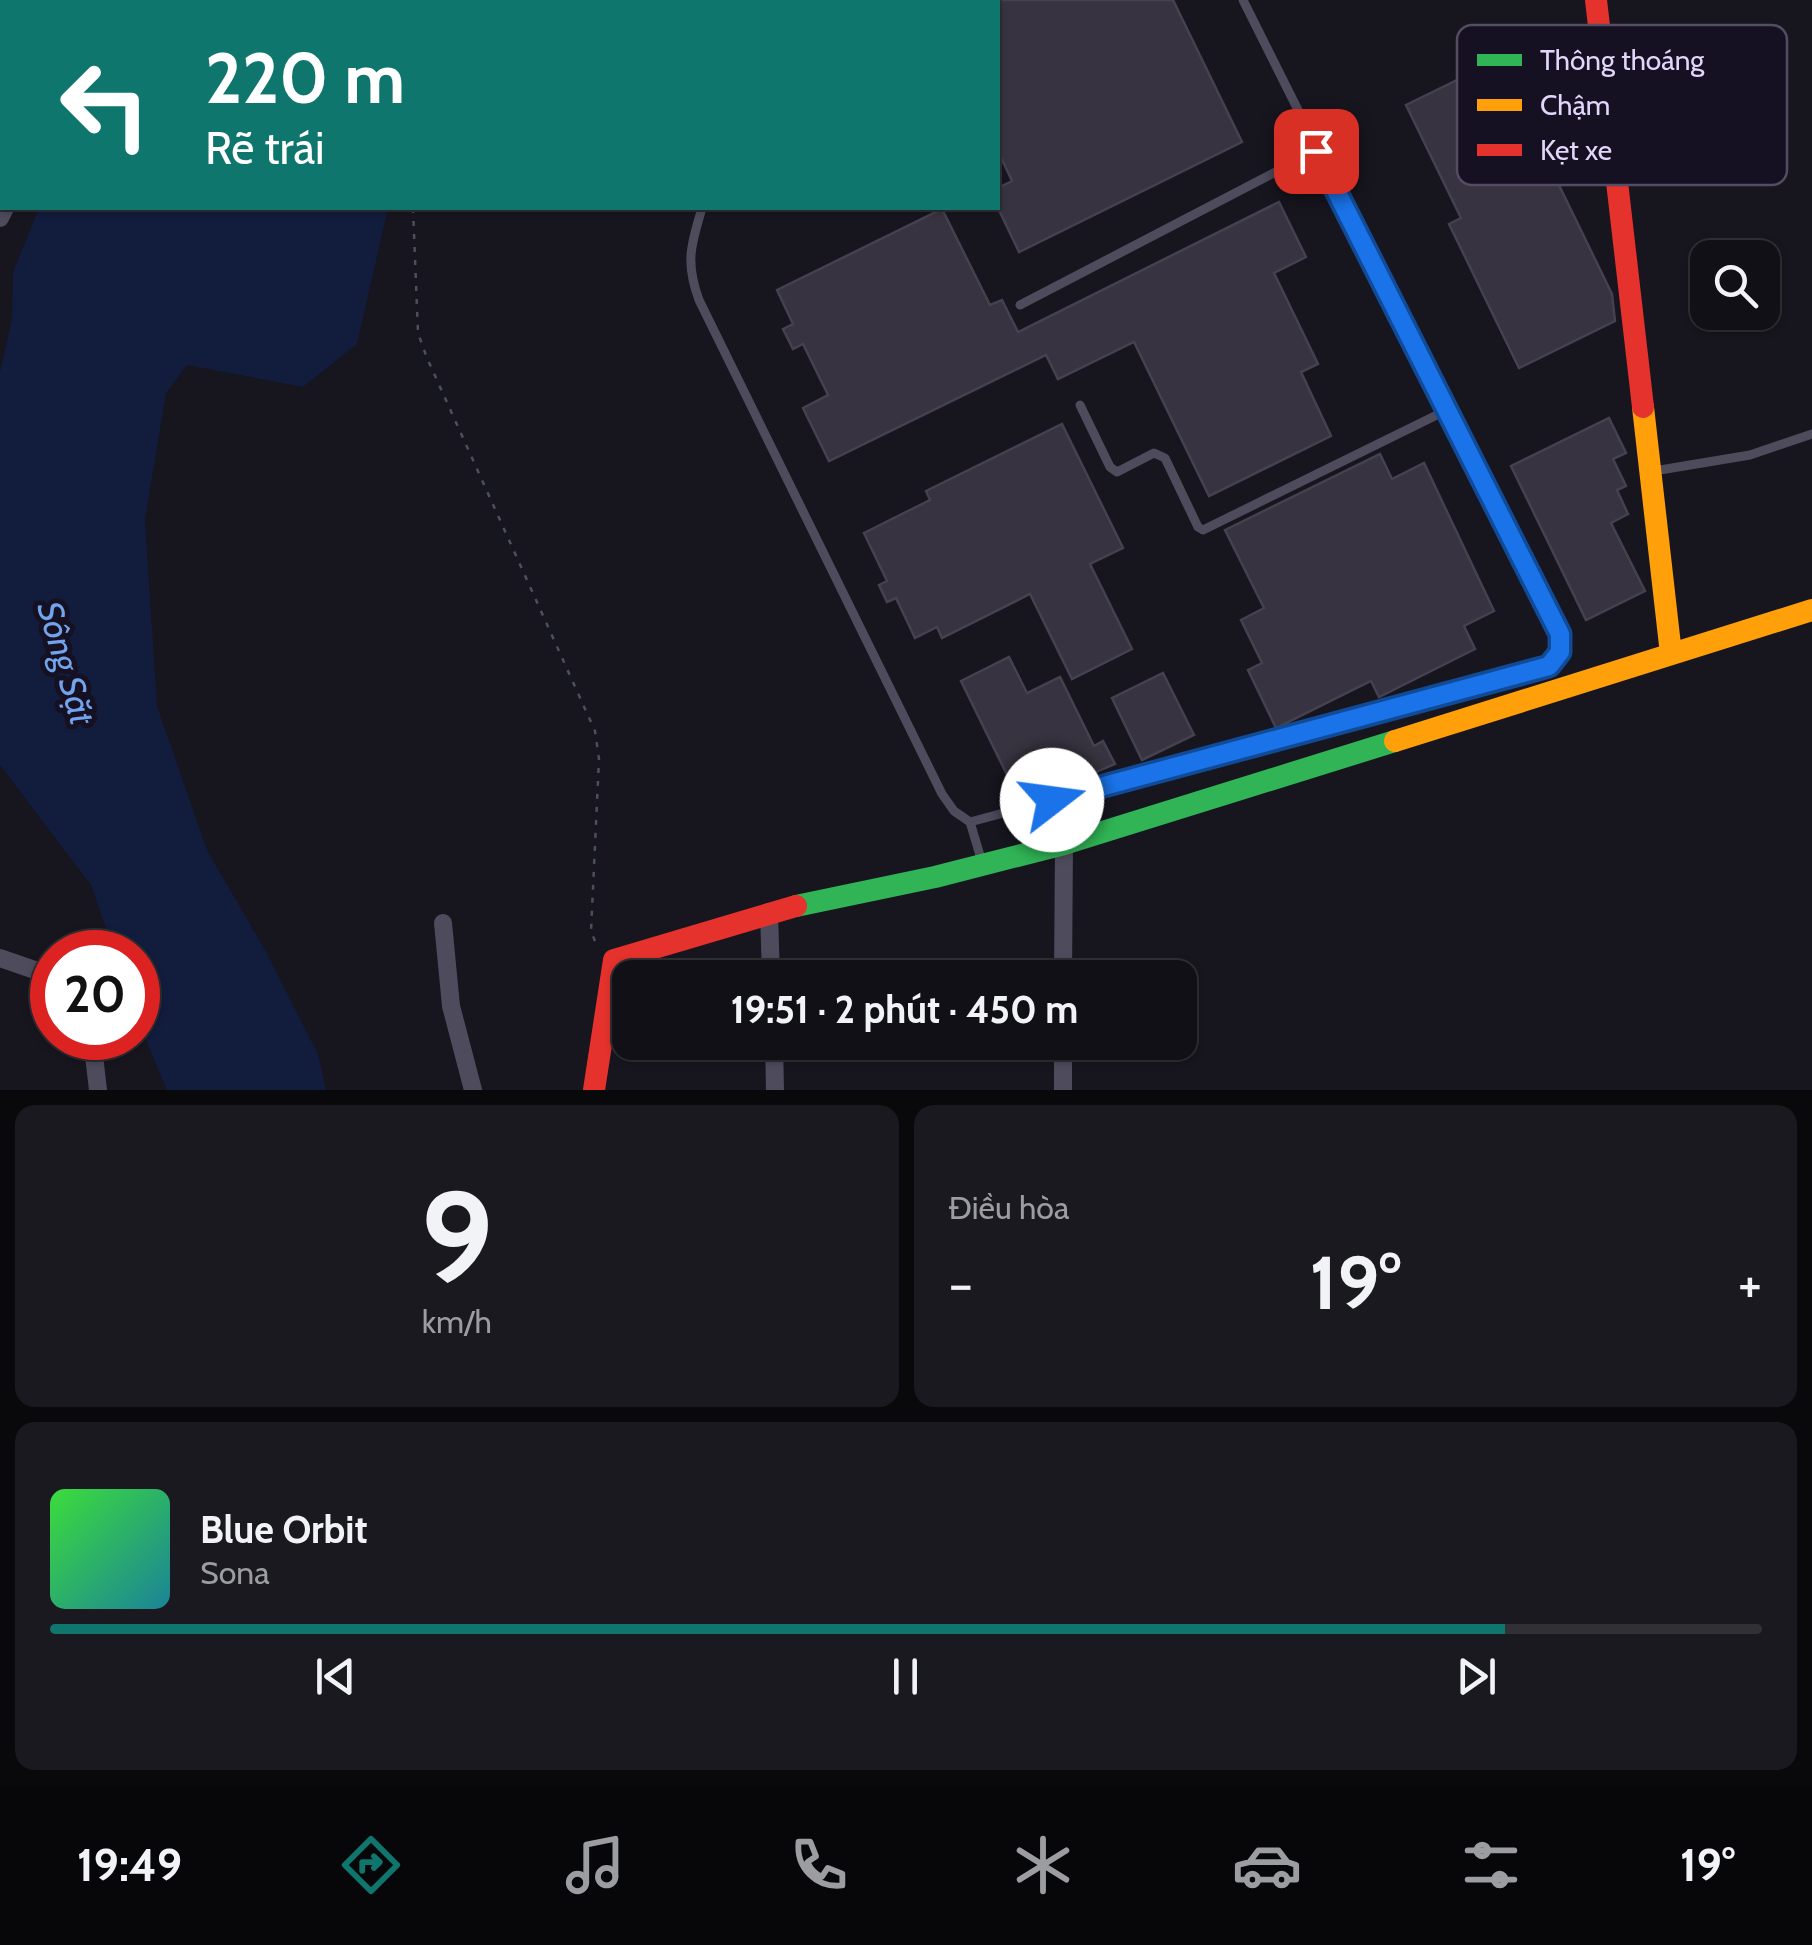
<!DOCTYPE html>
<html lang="vi">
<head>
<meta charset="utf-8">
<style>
	:root { --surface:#111016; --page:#1a191f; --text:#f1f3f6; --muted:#9c9da1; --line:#303035; --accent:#0f766e }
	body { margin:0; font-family:Cabin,sans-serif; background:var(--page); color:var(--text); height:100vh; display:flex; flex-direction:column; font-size:38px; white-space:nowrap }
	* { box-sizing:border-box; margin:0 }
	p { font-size:32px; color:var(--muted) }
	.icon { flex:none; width:55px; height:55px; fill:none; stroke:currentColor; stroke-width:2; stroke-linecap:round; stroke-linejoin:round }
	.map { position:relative; height:1090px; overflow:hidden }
	.panel { display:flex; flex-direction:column; gap:15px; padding:15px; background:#09090c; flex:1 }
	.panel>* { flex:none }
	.banner { position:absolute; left:0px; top:0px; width:1000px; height:210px; box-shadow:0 2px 8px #0004,0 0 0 2px var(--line); background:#0f766e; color:#fff; overflow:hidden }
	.controls { position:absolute; left:1690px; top:240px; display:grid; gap:20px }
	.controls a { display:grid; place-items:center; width:90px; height:90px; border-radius:20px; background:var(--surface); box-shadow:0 2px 8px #0004,0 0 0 2px var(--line); font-size:50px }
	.speed { position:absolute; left:30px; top:930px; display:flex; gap:20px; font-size:50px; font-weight:700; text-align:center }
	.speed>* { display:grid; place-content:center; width:130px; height:130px; border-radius:50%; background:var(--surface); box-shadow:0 2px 8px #0004,0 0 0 2px var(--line); line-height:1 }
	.speed .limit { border:15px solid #d22; background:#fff; color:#111 }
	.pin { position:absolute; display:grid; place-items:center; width:85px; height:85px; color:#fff; margin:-42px; border-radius:20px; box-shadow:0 5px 15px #0006 }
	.me { position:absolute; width:110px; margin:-55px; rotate:75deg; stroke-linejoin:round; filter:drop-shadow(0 0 8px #0008) }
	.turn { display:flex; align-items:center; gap:35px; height:210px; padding:0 40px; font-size:45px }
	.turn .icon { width:130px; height:130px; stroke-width:2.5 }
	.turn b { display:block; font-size:70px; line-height:85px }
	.big { font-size:75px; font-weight:800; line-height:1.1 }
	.panel .tile { flex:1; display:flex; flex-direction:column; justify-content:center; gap:15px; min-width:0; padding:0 35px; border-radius:20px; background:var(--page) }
	.panel .dial { align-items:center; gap:0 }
	.dial b { font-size:130px; line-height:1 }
	.song { display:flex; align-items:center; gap:30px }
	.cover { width:120px; height:120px; border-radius:15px; background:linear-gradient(135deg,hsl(120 70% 55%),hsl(190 70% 35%)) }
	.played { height:10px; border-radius:5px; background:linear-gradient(90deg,var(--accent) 85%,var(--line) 85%) }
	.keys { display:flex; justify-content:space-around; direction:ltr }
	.heat { display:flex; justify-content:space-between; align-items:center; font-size:55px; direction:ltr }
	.panel .tiles { flex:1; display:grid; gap:15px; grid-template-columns:1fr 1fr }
	.tile:last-child { grid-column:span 2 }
	.trip { position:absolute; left:612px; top:960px; width:585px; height:100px; border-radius:20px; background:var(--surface); box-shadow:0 2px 8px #0004,0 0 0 2px var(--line); font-weight:800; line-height:100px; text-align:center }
	.dock { display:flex; height:160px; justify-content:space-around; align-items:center; background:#070609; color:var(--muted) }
	.dock .icon { width:70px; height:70px }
	.dock .selected { color:var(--accent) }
	.dock b { font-size:45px; color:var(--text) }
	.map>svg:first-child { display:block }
	.water { fill:#121c3d }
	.building { fill:#373340; stroke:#454151; stroke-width:2.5 }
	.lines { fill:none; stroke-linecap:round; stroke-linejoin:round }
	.path { stroke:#49515e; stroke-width:2.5; stroke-dasharray:5 8; stroke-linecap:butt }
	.lane { stroke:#4e4b5d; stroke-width:9 }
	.street { stroke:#4e4b5d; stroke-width:18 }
	.fast { stroke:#30b455; stroke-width:22 }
	.slow { stroke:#ff9f0a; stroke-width:22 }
	.jam { stroke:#e5322d; stroke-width:22 }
	.route-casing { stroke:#114b97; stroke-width:25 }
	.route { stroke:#1a73e8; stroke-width:18 }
	.labels { text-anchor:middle; stroke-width:10; stroke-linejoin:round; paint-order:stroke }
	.water-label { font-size:35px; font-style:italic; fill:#72a4ed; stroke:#161122 }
	.key { fill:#161122; stroke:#534c63; stroke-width:2.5 }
	.key-label { font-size:28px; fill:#e0d7fa }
</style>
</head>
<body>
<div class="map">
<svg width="1812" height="1090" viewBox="0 0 1812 1090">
	<rect width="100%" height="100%" fill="#17151e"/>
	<!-- water -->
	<path class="water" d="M157,0h290l-292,2z
		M39,208h349l-31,136 -54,43 -116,-22 -21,28 -21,127 12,186 50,144 59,102 52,102 8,36h-159l-29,-69v-69h-24l-23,-67 -91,-120v-393l12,-53 1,-47z"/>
	<!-- building -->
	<path class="building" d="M998,0h175l69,142 -223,110 -21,-44v-20l14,-7 -14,-30z
		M1498,60l114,234 3,27 -96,47 -70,-144 12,-6 -55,-113z
		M1279,202l27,55 -32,16 44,91 -17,8 30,64 -122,60 -75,-154 -76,37 -12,-24 -217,106 -26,-53 25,-13 -25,-51 -10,5 -10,-20 10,-5 -16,-34 165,-81 48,96 12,-5 16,32z
		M1609,418l17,35 -13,6 13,27 -9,4 11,24 -17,9 34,68 -59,29 -75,-154z
		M1062,424l61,124 -33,16 42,85 -60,30 -42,-85 -88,44 -5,-11 -22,11 -19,-40 -9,4 -8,-17 8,-4 -23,-48 66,-33 -4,-9z
		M1380,454l12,25 32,-16 70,148 -30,15 11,23 -96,48 -8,-16 -95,47 -28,-58 14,-7 -21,-43 23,-12 -39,-78z
		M1009,657l18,36 33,-16 34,69 9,-5 12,23 -65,28 -12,-25 -28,14 -49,-100z
		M1163,673l31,62 -52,25 -30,-62z"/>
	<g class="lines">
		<!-- path -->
		<path class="path" d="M468,2l1,-2
			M413,208l5,125 9,25 168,373 4,28 -8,172 6,15"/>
		<!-- lane -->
		<path class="lane" d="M765,2v-2
			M702,208c-11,37 -17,54 -3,92l243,494 12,17 16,11 579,-156 12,-14 -1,-18 -317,-634
			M1020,305l296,-154
			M1080,405l30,62 7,5 37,-19 11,5 33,69 5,3 244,-120
			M1654,471l96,-16 62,-21
			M970,822l12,40"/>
		<!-- street -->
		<path class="street" d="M56,2l1,-2
			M0,218l5,-10
			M769,912l2,66
			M443,923l8,83 22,84
			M0,958l52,18
			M1063,978l1,-134
			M92,1038l6,52
			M774,1042l1,48
			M1063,1090v-48"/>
		<!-- fast -->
		<path class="fast" d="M796,906l139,-29 129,-33 331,-103"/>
		<!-- slow -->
		<path class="slow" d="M1643,407l28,247
			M1395,741l417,-131"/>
		<!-- jam -->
		<path class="jam" d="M1596,0l47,407
			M594,1090l20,-130 182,-54"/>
	</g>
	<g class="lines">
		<defs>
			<path id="route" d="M1052,800l497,-134 11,-14v-18l-244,-483"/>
		</defs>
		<!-- route casing -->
		<use href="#route" class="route-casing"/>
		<!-- route -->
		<use href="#route" class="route"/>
	</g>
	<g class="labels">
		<!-- water labels -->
		<g class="water-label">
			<text transform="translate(66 663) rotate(74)" y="12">Sông Sặt</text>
		</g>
	</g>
	<!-- legend -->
	<rect x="1457" y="25" width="330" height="160" rx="15" class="key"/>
	<rect x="1477" y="54" width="45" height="12" fill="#30b455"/>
	<rect x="1477" y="99" width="45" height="12" fill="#ff9f0a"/>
	<rect x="1477" y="144" width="45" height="12" fill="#e5322d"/>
	<g class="key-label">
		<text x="1540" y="70">Thông thoáng</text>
		<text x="1540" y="115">Chậm</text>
		<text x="1540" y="160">Kẹt xe</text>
	</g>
</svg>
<div class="controls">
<a><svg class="icon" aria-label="search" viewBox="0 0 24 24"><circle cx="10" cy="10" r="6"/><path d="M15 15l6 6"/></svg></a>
</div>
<div class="speed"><div class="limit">20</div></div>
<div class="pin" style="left:1316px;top:151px;background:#d93025"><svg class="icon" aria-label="arrive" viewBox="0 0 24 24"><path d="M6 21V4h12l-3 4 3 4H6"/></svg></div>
<svg class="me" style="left:1052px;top:800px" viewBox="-20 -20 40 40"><circle r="19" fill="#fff"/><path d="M0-13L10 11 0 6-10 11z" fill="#1a73e8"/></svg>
<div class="trip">19:51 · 2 phút · 450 m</div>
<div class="banner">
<div class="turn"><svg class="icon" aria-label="left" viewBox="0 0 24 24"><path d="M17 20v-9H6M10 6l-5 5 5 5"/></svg><div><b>220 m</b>Rẽ trái</div></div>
</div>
</div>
<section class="panel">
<div class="tiles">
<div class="tile dial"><b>9</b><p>km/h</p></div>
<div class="tile"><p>Điều hòa</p>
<div class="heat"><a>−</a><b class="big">19°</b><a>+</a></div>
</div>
<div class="tile">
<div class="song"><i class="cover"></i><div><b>Blue Orbit</b><p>Sona</p></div></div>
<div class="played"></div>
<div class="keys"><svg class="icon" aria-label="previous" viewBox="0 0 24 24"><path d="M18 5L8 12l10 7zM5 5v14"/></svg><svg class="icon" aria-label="pause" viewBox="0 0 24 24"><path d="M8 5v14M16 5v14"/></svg><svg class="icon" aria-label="next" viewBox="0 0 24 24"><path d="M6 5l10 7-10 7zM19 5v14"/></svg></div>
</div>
</div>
</section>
<nav class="dock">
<b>19:49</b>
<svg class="icon selected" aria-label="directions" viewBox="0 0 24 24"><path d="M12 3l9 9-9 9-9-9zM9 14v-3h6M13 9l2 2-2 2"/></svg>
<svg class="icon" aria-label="music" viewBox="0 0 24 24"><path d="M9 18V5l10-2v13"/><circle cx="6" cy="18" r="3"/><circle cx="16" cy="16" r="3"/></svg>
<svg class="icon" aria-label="phone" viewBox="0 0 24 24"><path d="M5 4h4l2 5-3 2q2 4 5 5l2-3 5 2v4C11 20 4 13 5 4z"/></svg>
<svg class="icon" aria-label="climate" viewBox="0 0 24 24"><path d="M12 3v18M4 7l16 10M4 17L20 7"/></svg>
<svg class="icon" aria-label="car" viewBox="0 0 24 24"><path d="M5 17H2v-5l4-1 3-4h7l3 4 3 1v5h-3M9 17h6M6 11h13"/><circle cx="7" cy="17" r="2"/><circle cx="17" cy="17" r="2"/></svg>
<svg class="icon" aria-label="filters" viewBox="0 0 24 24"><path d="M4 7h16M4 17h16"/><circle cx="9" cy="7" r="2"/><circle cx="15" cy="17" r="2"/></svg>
<b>19°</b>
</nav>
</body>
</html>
